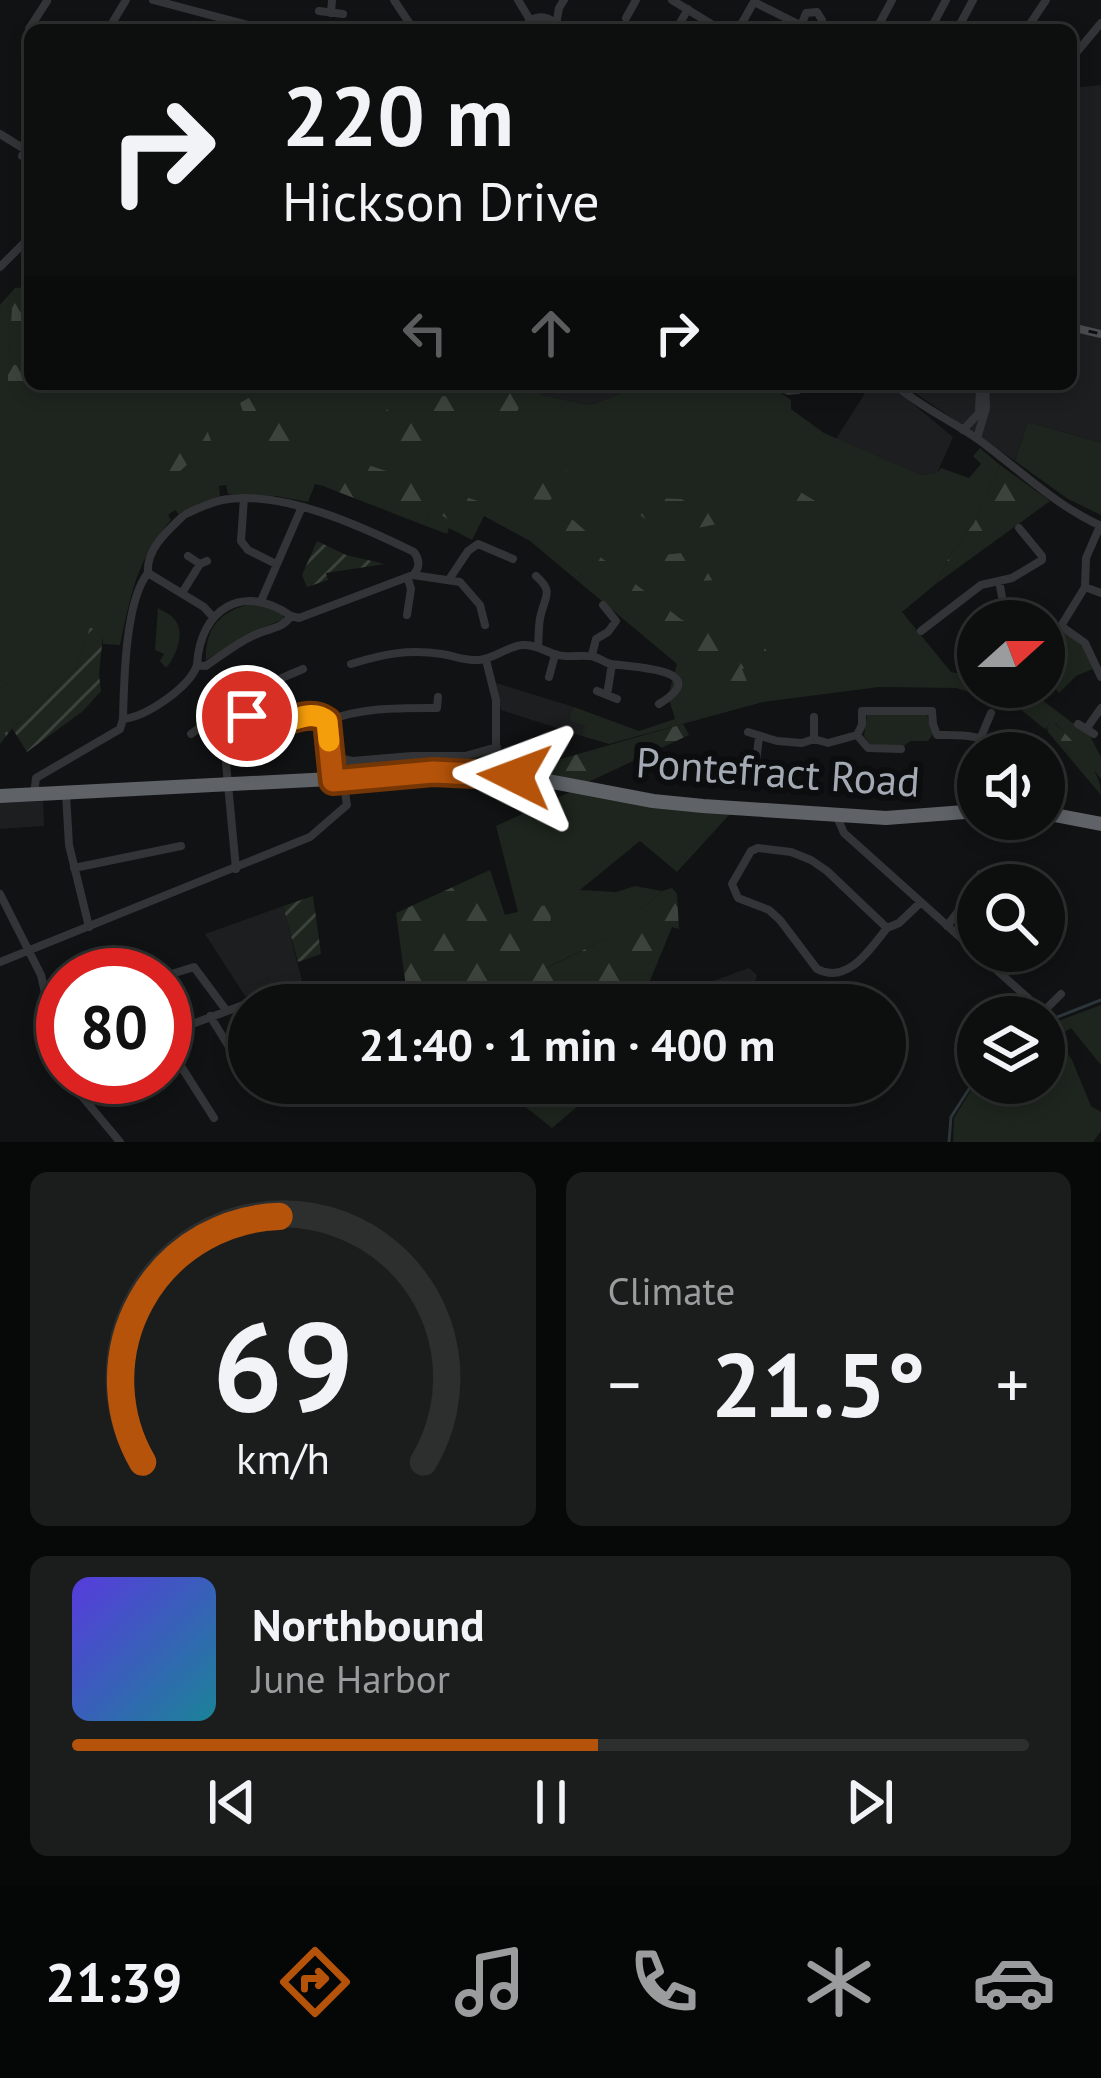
<!DOCTYPE html>
<html lang="en">
<head>
<meta charset="utf-8">
<style>
	:root { --surface:#0d0e0e; --page:#1b1c1c; --text:#f1f3f6; --muted:#9a9c9e; --line:#2d2e2e; --accent:#b45309 }
	body { margin:0; font-family:"PT Sans",sans-serif; background:var(--page); color:var(--text); height:100vh; display:flex; flex-direction:column; font-size:45px; white-space:nowrap }
	* { box-sizing:border-box; margin:0 }
	p { font-size:39px; color:var(--muted) }
	.icon { flex:none; width:66px; height:66px; fill:none; stroke:currentColor; stroke-width:2; stroke-linecap:round; stroke-linejoin:round }
	.map { position:relative; height:1142px; overflow:hidden }
	.sheet { display:flex; flex-direction:column; gap:30px; padding:30px; background:#070808; flex:1 }
	.sheet>* { flex:none }
	.top-card { position:absolute; left:24px; top:24px; width:1053px; height:366px; border-radius:18px; box-shadow:0 6px 18px #0003,0 0 0 3px var(--line); background:#0d0e0e; color:var(--text); overflow:hidden }
	.needle { width:78px; rotate:69deg }
	.tools { position:absolute; left:957px; top:600px; display:grid; gap:24px }
	.tools a { display:grid; place-items:center; width:108px; height:108px; border-radius:50%; background:var(--surface); box-shadow:0 6px 18px #0003,0 0 0 3px var(--line); font-size:60px }
	.speed { position:absolute; left:36px; top:948px; display:flex; gap:24px; font-size:60px; font-weight:700; text-align:center }
	.speed>* { display:grid; place-content:center; width:156px; height:156px; border-radius:50%; background:var(--surface); box-shadow:0 6px 18px #0003,0 0 0 3px var(--line); line-height:1 }
	.speed .limit { border:18px solid #d22; background:#fff; color:#111 }
	.pin { position:absolute; display:grid; place-items:center; width:102px; height:102px; color:#fff; margin:-51px; border:6px solid #fff; border-radius:50%; box-shadow:0 3px 12px #0007 }
	.me { position:absolute; width:132px; margin:-66px; rotate:273deg; stroke-linejoin:round; filter:drop-shadow(0 0 9px #0008) }
	.turn { display:flex; align-items:center; gap:42px; height:252px; padding:0 60px; font-size:54px }
	.turn .icon { width:156px; height:156px; stroke-width:2.5 }
	.turn b { display:block; font-size:84px; line-height:102px }
	.lanes { display:flex; align-items:center; height:114px; padding:0 60px; background:#0003; justify-content:center; gap:60px; direction:ltr }
	.lanes .off { opacity:.35 }
	.big { font-size:90px; font-weight:800; line-height:1.1 }
	.sheet .tile { flex:1; display:flex; flex-direction:column; justify-content:center; gap:18px; min-width:0; padding:0 42px; border-radius:18px; background:var(--page) }
	.sheet .dial { align-items:center; gap:0 }
	.dial svg { height:312px; overflow:visible; fill:none; stroke:var(--line); stroke-width:7; stroke-linecap:round; text-anchor:middle }
	.dial text { fill:var(--text); stroke:none }
	.song { display:flex; align-items:center; gap:36px }
	.cover { width:144px; height:144px; border-radius:18px; background:linear-gradient(135deg,hsl(250 70% 55%),hsl(190 70% 35%)) }
	.played { height:12px; border-radius:6px; background:linear-gradient(90deg,var(--accent) 55%,var(--line) 55%) }
	.keys { display:flex; justify-content:space-around; direction:ltr }
	.heat { display:flex; justify-content:space-between; align-items:center; font-size:66px; direction:ltr }
	.sheet .tiles { flex:1; display:grid; gap:30px; grid-template-columns:1fr 1fr }
	.tile:last-child { grid-column:span 2 }
	.trip { position:absolute; left:228px; top:984px; width:678px; height:120px; border-radius:60px; background:var(--surface); box-shadow:0 6px 18px #0003,0 0 0 3px var(--line); font-weight:800; line-height:120px; text-align:center }
	.tabs { display:flex; height:192px; justify-content:space-around; align-items:center; background:#050606; color:var(--muted) }
	.tabs .icon { width:84px; height:84px }
	.tabs .current { color:var(--accent) }
	.tabs b { font-size:54px; color:var(--text) }
	.map>svg:first-child { display:block }
	.built { fill:#1d1e20 }
	.grass { fill:#1e251e }
	.forest { fill:url(#forest-firs) }
	.park { fill:url(#park-tufts) }
	.garden { fill:url(#garden-furrows) }
	.lines { fill:none; stroke-linecap:round; stroke-linejoin:round }
	.stream { stroke:#2c363a; stroke-width:3 }
	.minor { stroke:#333437; stroke-width:8 }
	.highway { stroke:#5f6368; stroke-width:14 }
	.rail-casing { stroke:#4a4c50; stroke-width:8 }
	.rail { stroke:#0c0d0e; stroke-width:3; stroke-dasharray:9; stroke-linecap:butt }
	.route-casing { stroke:#753606; stroke-width:30 }
	.route { stroke:#b45309; stroke-width:21 }
	.slow { stroke:#f59e0b; stroke-width:21 }
	.labels { text-anchor:middle; stroke-width:12; stroke-linejoin:round; paint-order:stroke }
	.street-label { font-size:42px; fill:#a4aab3; stroke:#0c0d0e }
</style>
</head>
<body>
<div class="map">
<svg width="1101" height="1142" viewBox="0 0 1101 1142">
	<defs>
		<pattern id="forest-firs" width="22" height="20" patternUnits="userSpaceOnUse" patternTransform="scale(3)"><rect width="22" height="20" fill="#1e251e"/><path d="M5 1l3.5 6h-7zM16 11l3.5 6h-7z" fill="#3c423c"/></pattern>
		<pattern id="park-tufts" width="24" height="20" patternUnits="userSpaceOnUse" patternTransform="scale(3)"><rect width="24" height="20" fill="#1e251e"/><path d="M3 7l-1-3M5 7V3M7 7l1-3M15 17l-1-3M17 17v-4M19 17l1-3" fill="none" stroke="#3c423c"/></pattern>
		<pattern id="garden-furrows" width="10" height="10" patternUnits="userSpaceOnUse" patternTransform="scale(3)"><rect width="10" height="10" fill="#1e251e"/><path d="M-1 1l2-2M0 10L10 0M9 11l2-2" fill="none" stroke="#3c423c"/></pattern>
	</defs>
	<rect width="100%" height="100%" fill="#111213"/>
	<!-- built -->
	<path class="built" d="M1101,85v358l-73,-21 -13,39 -113,-77h169v-296z
		M541,384h105l-56,21 -50,-10z
		M855,384h34l64,53 -16,36 -16,2 -85,-36 29,-46z
		M496,683l78,24 -5,9 17,10 -4,10 -81,-26z
		M43,801l1,25 -44,3v-26z
		M283,906l22,87 -60,3 -40,-62z
		M749,968l8,7 -7,30h-54l-5,-16z"/>
	<!-- grass -->
	<path class="grass" d="M13,308l-4,44 21,-2v34h511l-1,11 50,10 56,-21h123l22,16v9l33,24 97,42 16,-2 4,-5 28,10 12,-14 -8,-8 7,-8 20,17 -26,58 -24,32 -13,28 -35,29 49,60 27,5v10h47l65,49 11,21v22l-45,-56h-6l-5,6 -40,-32 -22,-1 -27,-8 -77,-1 -116,15 -154,42 -27,-8 3,-10 -13,-4 -3,-6 5,-9 65,24 36,-12 -7,-23 9,-32 -147,-123 -46,-25 -12,24 -23,-12 -2,6 -21,-8 4,-19 24,15 28,-19 -145,-34 -14,17 -8,-2 -7,18 -32,-6 -48,-2 -2,-9 -7,1 1,10 -20,7 -21,11 -4,-4 -7,5 3,5c-35,40 -40,75 -51,125l-17,-1v-9l-13,-7 -13,38 -42,44 -35,-31v-366z
		M1028,422l73,21v72l-33,-16 -53,-38z
		M251,604l12,1 20,10 1,4 -29,12 -49,29c-1,-32 14,-49 45,-56z
		M158,608c6,4 13,6 17,12 11,13 0,38 -9,48l-6,-7 4,-7 -9,-4z
		M1064,631l19,16 10,22 -17,7 -17,17 -15,-18v-27z
		M870,713l57,1 6,20 -5,7h-17l-9,6 -32,-3 -6,-8 3,-21z
		M492,752v13l-4,2 -96,-1 -52,9 -4,-2 -2,-13z
		M572,791l159,22 -54,59 -37,-31 -60,49 36,2 19,-6 27,5 -53,46 -63,31 5,-52 13,-15 -46,11 -22,-86z
		M1101,1005v60l-30,-37 -8,5 -8,-11z
		M1048,1026l24,34 19,46 10,6v19l-8,11h-140l1,-24 24,-39v4h66v-53z"/>
	<!-- forest -->
	<path class="forest" d="M30,287v63l-21,3 3,-44 -12,4v-8l15,-17z
		M30,361v23h90v5l-111,2 -2,-24z
		M503,388l13,4 4,13 -6,14 -80,1 2,26c-29,4 -46,1 -59,-28l16,-13 10,-3z
		M252,396l39,10 24,37 -18,13 -59,-7 11,-20 -9,-26z
		M207,430l7,19 -15,5 -40,36 -9,-14 38,-42z
		M550,454l24,24 -24,22 -25,-1z
		M349,462l13,1 122,40 -30,20 -24,-15 -4,18 -103,-40 10,-14z
		M1000,465l50,36 -113,82 13,-28 24,-32z
		M784,482l49,30 -29,27 -15,-7 6,-12 8,-8 -39,-27z
		M618,497l63,2 46,23 -44,9 -24,-1z
		M556,517l17,3 16,14 -3,12 96,74 42,13 36,5 12,24 -30,7 9,22 -23,11 -22,-15 7,-14 -25,-8 -129,-105 -9,-10 -6,-12z
		M629,544l23,2 9,9c41,-3 53,-13 82,23l-70,5 -55,-36z
		M1050,723h5c19,20 46,45 46,72l-53,-63 -1,-5z
		M683,724l6,11 -101,47 -62,-13z
		M490,870l15,45 61,-15 -15,16 -4,52 62,-31 53,-46 10,-3 5,6 2,35 -7,-2 -32,78h-329l2,-10 94,-1 -11,-81z
		M496,1083h109l-53,45z"/>
	<!-- park -->
	<path class="park" d="M0,679l35,31 -21,16 -14,18z"/>
	<!-- garden -->
	<path class="garden" d="M317,541l29,14 39,9 -59,9 2,7 -21,7 -5,-12z
		M90,627l13,8 -4,39 2,17 -18,20 -56,41 -15,-24 23,-18 42,-44z
		M313,896l8,58 -23,8 -15,-56z"/>
	<g class="lines">
		<!-- stream -->
		<path class="stream" d="M1044,1027l11,-9 46,-18
			M949,1142l2,-25 27,-42"/>
		<!-- minor -->
		<path class="minor" d="M153,0l114,30
			M394,0l20,30
			M518,0l12,20
			M672,0l49,30
			M754,2l56,28
			M319,11l24,3
			M331,13l1,-13
			M626,18l10,-18
			M556,25l3,-17 5,-8
			M801,26l5,-13 11,-1 5,8 -6,10
			M96,30l12,-1
			M108,30l18,-30
			M523,30c9,-17 27,-17 36,0
			M676,30l12,-21
			M738,30l17,-30
			M876,30l16,-30
			M930,30l16,-30
			M957,30l16,-30
			M1026,30l20,-30
			M30,33l-1,-4 18,-28
			M1071,59l30,-36
			M0,134l26,16
			M22,156l7,-12
			M0,267l30,-30
			M778,384l10,7 10,-1 7,-6
			M894,384c26,23 57,36 85,56 41,30 76,65 122,86
			M963,430l16,-17 1,-29
			M977,438l9,-30 -1,-24
			M244,498l-3,43 7,9 28,14
			M186,514c12,-6 23,-11 36,-14 59,-11 139,26 192,52 6,8 6,16 -1,23
			M188,556l12,8 7,-3
			M148,573l56,34 9,10
			M536,576c17,15 10,19 5,38 -3,10 -2,22 -3,33
			M450,578l18,-27 10,-7 35,15
			M999,581l4,21 11,19
			M1085,587l16,6
			M182,593l18,-29
			M261,601l40,-92
			M407,615l4,-26 -3,-10
			M1061,626l24,17 16,34
			M921,631l60,-46 31,-7 30,-18v-4l-23,-28
			M1044,641l17,-15 24,-39 1,-29 14,-32
			M592,655l4,-16 12,-7 8,-11 -13,-16
			M486,660l10,40v74
			M351,664c32,-10 57,-15 91,-10 13,2 23,7 37,6 15,-1 27,-13 43,-15 14,-1 23,7 36,10 11,3 26,-1 36,2 6,1 11,6 17,7 20,3 105,5 48,40
			M197,665c3,-56 46,-83 94,-49
			M303,669l-54,23 -5,11 3,13 12,10c22,-1 49,-18 68,-5
			M549,677l6,-22
			M597,691l20,8
			M607,695l5,-31
			M814,717v22
			M123,719c1,-37 2,-118 25,-146 -2,-23 18,-41 34,-56
			M327,721c36,-14 73,-13 110,-13l1,-11
			M327,721l6,58
			M1078,724l16,10
			M1087,728l14,-20
			M748,732l29,9 25,2 12,-4 14,4 29,-8 5,-10v-14h70l1,13 4,11c27,0 45,-2 66,18
			M191,734l19,-14 14,22 12,127
			M857,735l11,13 33,1
			M981,737l10,-24
			M1029,753l14,-6
			M331,756l21,5 60,-5h53l32,-9
			M756,762l3,-25
			M34,794l2,-16 84,-49 3,-10c23,-2 67,-32 74,-54l9,1c16,-11 32,-24 51,-32 13,-6 25,-5 34,-18l8,2 114,-43 47,7 20,23 5,20
			M66,794l3,51 20,82
			M837,817l7,16 204,183
			M74,868l107,-22
			M0,894l41,81 22,97
			M947,926l30,-39 3,-13
			M887,928c-17,21 -39,57 -70,41l-37,-49 -11,-10 -31,-12 -6,-14 19,-33 7,-3 33,4 20,8 16,11 60,57 12,-5 22,-21
			M0,962l310,-125 37,-32 -4,-25
			M165,976l29,-9 32,43
			M1043,1012l18,-18
			M210,1016l29,47 10,10
			M165,1034l92,-34 116,-6 24,-4
			M165,1041l49,77
			M66,1077l54,65"/>
		<!-- highway -->
		<path class="highway" d="M0,796l465,-24 67,6 121,23 50,5 183,12 92,-7
			M1044,813l57,11"/>
		<defs>
			<path id="rail" d="M1071,327l30,7"/>
		</defs>
		<!-- rail casing -->
		<use href="#rail" class="rail-casing"/>
		<!-- rail -->
		<use href="#rail" class="rail"/>
	</g>
	<g class="lines">
		<defs>
			<path id="route" d="M247,716l12,9 6,1c20,-3 45,-18 62,-5l6,60 100,-9 82,4"/>
		</defs>
		<!-- route casing -->
		<use href="#route" class="route-casing"/>
		<!-- route -->
		<use href="#route" class="route"/>
		<!-- slow -->
		<path class="slow" d="M285,722c15,-4 29,-12 42,-1l2,20"/>
	</g>
	<g class="labels">
		<!-- street labels -->
		<g class="street-label">
			<text transform="translate(778 772) rotate(4)" y="15">Pontefract Road</text>
		</g>
	</g>
</svg>
<div class="tools">
<a><svg class="needle" viewBox="-14 -14 28 28"><path d="M0-13l5 13h-10z" fill="#e53935"/><path d="M0 13l5-13h-10z" fill="#9a9c9e"/></svg></a>
<a><svg class="icon" aria-label="sound" viewBox="0 0 24 24"><path d="M4 9h4l5-4v14l-5-4H4zM17 9q2 3 0 6"/></svg></a>
<a><svg class="icon" aria-label="search" viewBox="0 0 24 24"><circle cx="10" cy="10" r="6"/><path d="M15 15l6 6"/></svg></a>
<a><svg class="icon" aria-label="layers" viewBox="0 0 24 24"><path d="M12 4l9 5-9 5-9-5zM3 14l9 5 9-5"/></svg></a>
</div>
<div class="speed"><div class="limit">80</div></div>
<div class="pin" style="left:247px;top:716px;background:#d93025"><svg class="icon" aria-label="arrive" viewBox="0 0 24 24"><path d="M6 21V4h12l-3 4 3 4H6"/></svg></div>
<svg class="me" style="left:515px;top:776px" viewBox="-20 -20 40 40"><path d="M0-17L14 15 0 8-14 15z" fill="#b45309" stroke="#fff" stroke-width="4"/></svg>
<div class="trip">21:40 · 1 min · 400 m</div>
<div class="top-card">
<div class="turn"><svg class="icon" aria-label="right" viewBox="0 0 24 24"><path d="M7 20v-9h11M14 6l5 5-5 5"/></svg><div><b>220 m</b>Hickson Drive</div></div>
<div class="lanes"><svg class="icon off" aria-label="left" viewBox="0 0 24 24"><path d="M17 20v-9H6M10 6l-5 5 5 5"/></svg><svg class="icon off" aria-label="ahead" viewBox="0 0 24 24"><path d="M12 20V5M6 11l6-6 6 6"/></svg><svg class="icon" aria-label="right" viewBox="0 0 24 24"><path d="M7 20v-9h11M14 6l5 5-5 5"/></svg></div>
</div>
</div>
<section class="sheet">
<div class="tiles">
<div class="tile dial"><svg viewBox="0 0 100 80">
<path d="M14 69A42 42 0 1 1 86 69"/>
<path d="M14 69A42 42 0 0 1 49 6" stroke="#b45309"/>
<text x="50" y="56" font-size="32" font-weight="700">69</text>
<text x="50" y="72" font-size="11">km/h</text>
</svg></div>
<div class="tile"><p>Climate</p>
<div class="heat"><a>−</a><b class="big">21.5°</b><a>+</a></div>
</div>
<div class="tile">
<div class="song"><i class="cover"></i><div><b>Northbound</b><p>June Harbor</p></div></div>
<div class="played"></div>
<div class="keys"><svg class="icon" aria-label="previous" viewBox="0 0 24 24"><path d="M18 5L8 12l10 7zM5 5v14"/></svg><svg class="icon" aria-label="pause" viewBox="0 0 24 24"><path d="M8 5v14M16 5v14"/></svg><svg class="icon" aria-label="next" viewBox="0 0 24 24"><path d="M6 5l10 7-10 7zM19 5v14"/></svg></div>
</div>
</div>
</section>
<nav class="tabs">
<b>21:39</b>
<svg class="icon current" aria-label="directions" viewBox="0 0 24 24"><path d="M12 3l9 9-9 9-9-9zM9 14v-3h6M13 9l2 2-2 2"/></svg>
<svg class="icon" aria-label="music" viewBox="0 0 24 24"><path d="M9 18V5l10-2v13"/><circle cx="6" cy="18" r="3"/><circle cx="16" cy="16" r="3"/></svg>
<svg class="icon" aria-label="phone" viewBox="0 0 24 24"><path d="M5 4h4l2 5-3 2q2 4 5 5l2-3 5 2v4C11 20 4 13 5 4z"/></svg>
<svg class="icon" aria-label="climate" viewBox="0 0 24 24"><path d="M12 3v18M4 7l16 10M4 17L20 7"/></svg>
<svg class="icon" aria-label="car" viewBox="0 0 24 24"><path d="M5 17H2v-5l4-1 3-4h7l3 4 3 1v5h-3M9 17h6M6 11h13"/><circle cx="7" cy="17" r="2"/><circle cx="17" cy="17" r="2"/></svg>
</nav>
</body>
</html>
